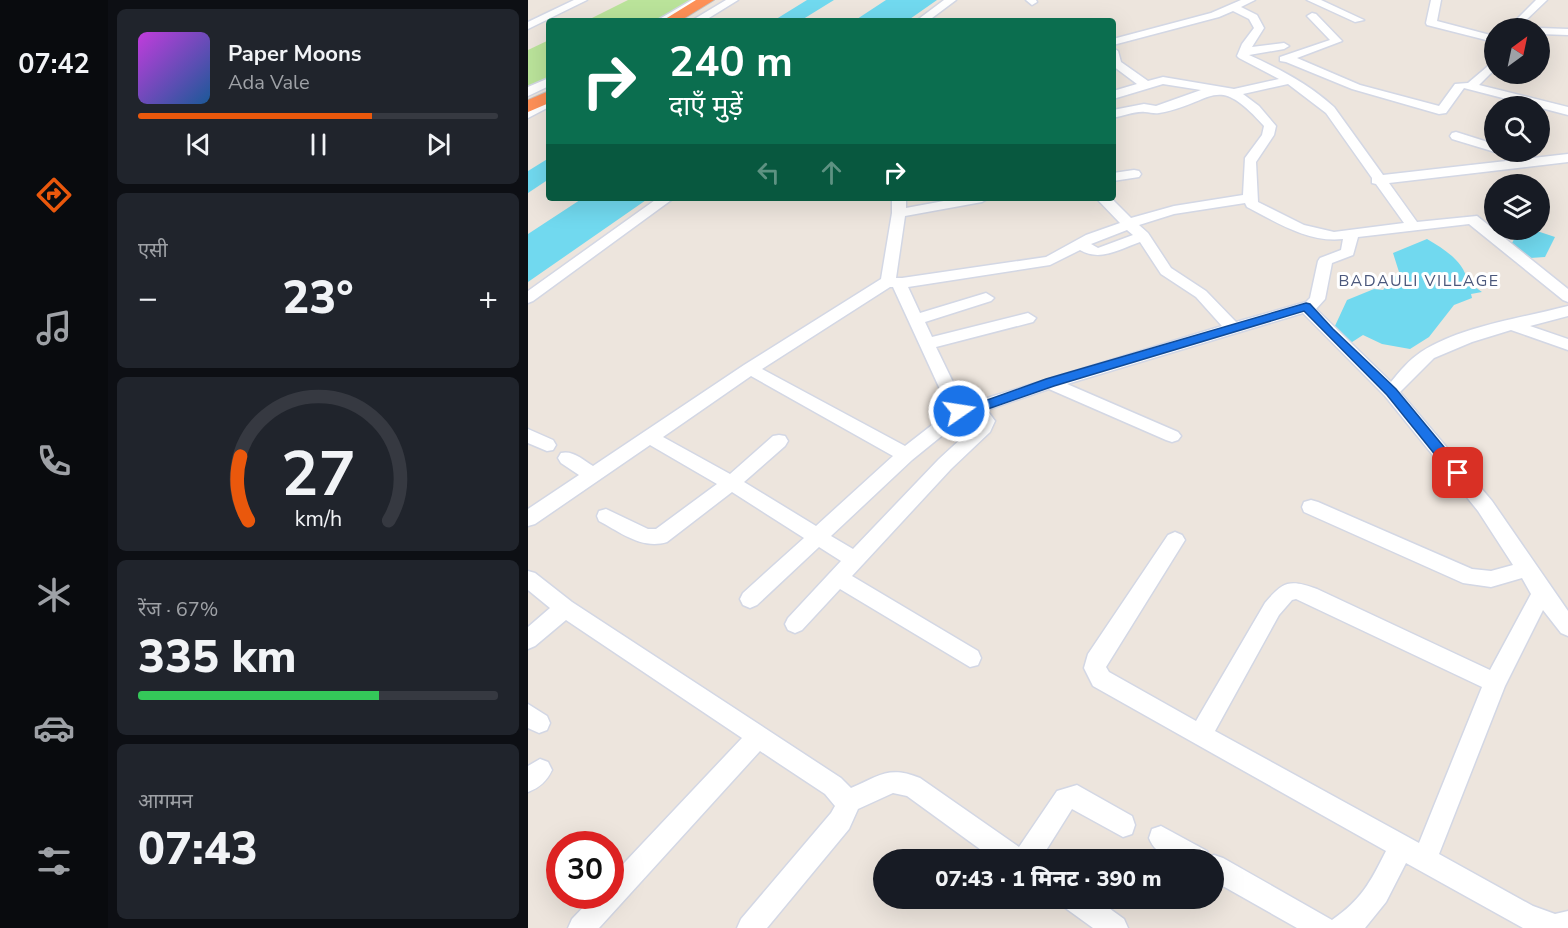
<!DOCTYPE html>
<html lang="hi">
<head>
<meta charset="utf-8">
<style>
	:root { --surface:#171b24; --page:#20242c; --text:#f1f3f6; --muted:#9ea1a6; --line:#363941; --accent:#ea580c }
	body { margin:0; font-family:"Nunito Sans","Noto Sans Devanagari",sans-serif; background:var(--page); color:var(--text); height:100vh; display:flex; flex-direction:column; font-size:22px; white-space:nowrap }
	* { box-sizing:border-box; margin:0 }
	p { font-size:20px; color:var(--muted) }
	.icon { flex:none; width:33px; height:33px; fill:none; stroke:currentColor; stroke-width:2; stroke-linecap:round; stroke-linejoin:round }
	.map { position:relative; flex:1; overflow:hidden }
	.details { display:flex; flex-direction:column; gap:9px; padding:9px; background:#0d0f14; width:420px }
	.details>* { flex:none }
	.top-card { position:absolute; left:18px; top:18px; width:570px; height:183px; border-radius:6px; box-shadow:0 6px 24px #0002; background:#0b6e4f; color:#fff; overflow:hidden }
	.needle { width:39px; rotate:33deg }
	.tools { position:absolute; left:956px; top:18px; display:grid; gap:12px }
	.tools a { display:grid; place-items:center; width:66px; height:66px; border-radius:50%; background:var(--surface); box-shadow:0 6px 24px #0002; font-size:30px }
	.speed { position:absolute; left:18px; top:831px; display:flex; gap:12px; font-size:30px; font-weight:700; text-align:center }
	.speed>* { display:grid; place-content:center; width:78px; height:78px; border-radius:50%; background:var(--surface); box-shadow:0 6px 24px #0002; line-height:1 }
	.speed .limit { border:9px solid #d22; background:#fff; color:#111 }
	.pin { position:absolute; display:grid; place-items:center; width:51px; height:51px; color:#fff; margin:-26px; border-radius:12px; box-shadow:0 3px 9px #0006 }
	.me { position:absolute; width:66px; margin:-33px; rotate:77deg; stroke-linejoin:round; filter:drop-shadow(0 0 4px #0008) }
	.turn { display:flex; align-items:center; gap:21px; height:126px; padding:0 24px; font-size:27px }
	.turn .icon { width:78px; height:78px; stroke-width:2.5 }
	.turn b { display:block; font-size:42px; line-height:51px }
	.lanes { display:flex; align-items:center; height:57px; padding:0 24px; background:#0003; justify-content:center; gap:30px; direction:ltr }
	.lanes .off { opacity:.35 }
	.big { font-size:45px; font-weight:800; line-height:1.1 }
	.details .widget { flex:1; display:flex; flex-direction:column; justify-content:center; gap:9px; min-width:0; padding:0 21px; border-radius:9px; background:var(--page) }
	.details .dial { align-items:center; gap:0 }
	.dial svg { height:156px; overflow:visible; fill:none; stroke:var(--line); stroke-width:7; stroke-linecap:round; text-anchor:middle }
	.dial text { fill:var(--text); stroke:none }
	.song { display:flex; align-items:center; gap:18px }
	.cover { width:72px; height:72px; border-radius:9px; background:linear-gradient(135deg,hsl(290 70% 55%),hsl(210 70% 35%)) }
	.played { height:6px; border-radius:3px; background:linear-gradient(90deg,var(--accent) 65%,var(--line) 65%) }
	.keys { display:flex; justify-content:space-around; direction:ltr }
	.heat { display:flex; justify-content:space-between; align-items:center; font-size:33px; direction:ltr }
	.charge { height:9px; border-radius:4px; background:linear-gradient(90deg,#34c759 67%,var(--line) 0) }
	.trip { position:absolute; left:345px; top:849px; width:351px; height:60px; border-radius:30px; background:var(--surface); box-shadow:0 6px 24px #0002; font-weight:800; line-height:60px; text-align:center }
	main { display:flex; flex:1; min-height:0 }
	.menu { display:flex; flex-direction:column; width:108px; justify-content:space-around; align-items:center; background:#090b0e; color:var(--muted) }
	.menu .icon { width:42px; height:42px }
	.menu .on { color:var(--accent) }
	.menu b { font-size:27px; color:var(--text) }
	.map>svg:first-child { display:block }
	.green { fill:#bae39a }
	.water { fill:#71d9ef }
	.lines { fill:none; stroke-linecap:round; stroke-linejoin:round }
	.minor-casing { stroke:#d3d7e4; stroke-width:3 }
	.highway-casing { stroke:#c4c4c4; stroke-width:2 }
	.minor { fill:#fff; fill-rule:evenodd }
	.highway { fill:#fe9057; fill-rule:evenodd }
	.route { fill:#1a73e8; stroke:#114b97; stroke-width:1.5 }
	.labels { text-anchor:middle; stroke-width:6; stroke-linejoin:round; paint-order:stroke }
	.neighbourhood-label { font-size:16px; letter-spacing:1.5px; fill:#4b587c; stroke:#fff }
</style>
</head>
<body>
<main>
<nav class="menu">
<b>07:42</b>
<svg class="icon on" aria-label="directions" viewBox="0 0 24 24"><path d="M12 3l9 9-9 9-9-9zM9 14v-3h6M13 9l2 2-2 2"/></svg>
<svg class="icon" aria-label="music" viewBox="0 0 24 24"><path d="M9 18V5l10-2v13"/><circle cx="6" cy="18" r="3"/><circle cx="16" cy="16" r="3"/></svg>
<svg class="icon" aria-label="phone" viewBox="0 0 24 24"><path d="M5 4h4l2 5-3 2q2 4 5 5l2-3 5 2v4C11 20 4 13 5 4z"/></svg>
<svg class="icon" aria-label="climate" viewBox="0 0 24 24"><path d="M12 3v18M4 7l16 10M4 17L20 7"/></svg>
<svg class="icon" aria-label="car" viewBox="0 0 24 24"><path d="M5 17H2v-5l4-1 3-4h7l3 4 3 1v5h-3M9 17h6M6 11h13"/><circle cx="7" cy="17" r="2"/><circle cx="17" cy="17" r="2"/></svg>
<svg class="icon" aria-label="filters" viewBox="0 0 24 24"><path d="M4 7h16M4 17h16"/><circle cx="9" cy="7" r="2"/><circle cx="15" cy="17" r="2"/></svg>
</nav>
<section class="details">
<div class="widget">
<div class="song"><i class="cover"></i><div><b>Paper Moons</b><p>Ada Vale</p></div></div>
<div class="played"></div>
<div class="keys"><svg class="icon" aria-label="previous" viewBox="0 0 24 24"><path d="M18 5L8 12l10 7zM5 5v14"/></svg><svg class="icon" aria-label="pause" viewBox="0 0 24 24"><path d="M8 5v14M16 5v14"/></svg><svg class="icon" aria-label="next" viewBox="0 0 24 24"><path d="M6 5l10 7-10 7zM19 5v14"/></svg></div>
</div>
<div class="widget"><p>एसी</p>
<div class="heat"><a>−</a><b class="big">23°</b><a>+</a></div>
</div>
<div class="widget dial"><svg viewBox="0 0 100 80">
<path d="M14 69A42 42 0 1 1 86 69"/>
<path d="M14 69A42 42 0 0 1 10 36" stroke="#ea580c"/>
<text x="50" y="56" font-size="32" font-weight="700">27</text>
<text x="50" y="72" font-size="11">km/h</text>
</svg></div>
<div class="widget"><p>रेंज · 67%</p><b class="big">335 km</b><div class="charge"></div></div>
<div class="widget"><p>आगमन</p><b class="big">07:43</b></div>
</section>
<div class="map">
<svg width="1040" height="928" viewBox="0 0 1040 928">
	<rect width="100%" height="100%" fill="#ede5dd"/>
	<!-- green -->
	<path class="green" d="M100,0h68l-39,21h-71z
		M21,40v39l-21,11v-40z"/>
	<!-- water -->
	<path class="water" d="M279,0h27l-34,21h-27z
		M358,0h51l-30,21h-53z
		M21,158v21l-21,14v-22z
		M55,198h66l-121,84v-48z
		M991,230h15l21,7 -10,20 -15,1 -18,-15z
		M899,239c18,11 36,21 41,43l14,10 -11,2 1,4 -18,7 -25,32 -19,12 -28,-5 -19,-9 -17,11 -12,-18 13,-28 27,-11 9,1 16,-18 -6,-19z"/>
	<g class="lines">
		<defs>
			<path id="minor" d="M46,0h13l-59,29v-7z
				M164,0h13l-36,21h-13z
				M198,0h12l-34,21h-13z
				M416,0h12l-28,21h-12z
				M498,0h10l1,2 -5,3z
				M713,0h14l-14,7 16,8 7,13 -12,19 32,-4 5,3 -5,3 -35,6c31,14 60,29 85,52l49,68 185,-21v8l-179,21 28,39 60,-6 91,73v13l-5,-2 -94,-76 -111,13 -5,18 -21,8 -7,36 -9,10 75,73c9,-11 18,-22 30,-30 40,-26 101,-34 147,-46v10l-38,10 38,13v11l-57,-20 -39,12 -38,16 -34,34 92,109 76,110v25l-7,-3 -18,-23 -38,76 -66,168 94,52 22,8 13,-3v17h-45l-117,-65 -20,39 -21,26h-68l-83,-47v-21c-24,0 -55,4 -65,-22l3,-9 9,-3 46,25 2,6 5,-2 9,3 109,62c29,-20 38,-37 54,-69l-293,-165 -9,-18 4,-14 80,-119 7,-3 7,3 3,5 -79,127 3,5 87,49 69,-118c18,-22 25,-24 52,-14l173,81 41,-76 -9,-16 -31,9 -28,-4 -159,-71 -2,-5 2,-5 7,-2 7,2 154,67 19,2 22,-6 -35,-54 -93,-115 -82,-83 -236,71 111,48 3,4 -3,4 -6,2 -6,-2 -117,-51 -62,21 8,11 -5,11 -39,37 -99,107 126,75 3,7 -3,7 -8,2 -130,-78 -38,41 -7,3 -7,-3 -3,-6 3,-6 53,-57 -22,-14 -62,58 -7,3 -7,-3 -3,-6 3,-6 61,-55 -72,-46 -65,50c-25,8 -47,-10 -68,-21l-2,-5 2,-5 7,-2 42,20h8l61,-45 -67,-39 -115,79 -7,2v-17l51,-34 -18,-12 -3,-5 3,-5c12,-3 22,7 32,13l151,-101 137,-86 11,-66v-15h14v10l54,-10h29l-7,4 -77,14 -9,62h6l144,-21 40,-22 34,-12 -24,-25h15l20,20 43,-12 69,-11 2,-37 17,-23 2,-9c-49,-55 -49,-23 -105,-13 -5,1 -9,-1 -14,-1 -10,-1 -22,4 -32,6v-8l31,-6 12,2 45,-16 -38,-6 -50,15v-8l24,-7 -24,-18v-18l5,3 3,11 27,19 15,-4 71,12 45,-10 -40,-21 -2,-2 5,-12 12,-16 -5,-9 -16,-8 -14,6 -106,28v-6l98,-26zM760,84l38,29 46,65v5l4,1 28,39 -70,9 -30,-7 -46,-23 -2,-40 18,-27 2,-9 -17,-20 -16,-12zM717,203l2,4c29,15 62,36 96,32l-2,11 -21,8 -2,3 -8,37 -4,4 -70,20 -30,-31 -35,-23 -23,-35 -9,-8 35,-11zM599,230l6,5 -35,13 -7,-4zM612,242l21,32 35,23 26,29 -258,79 -28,-58 97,-25 3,-4 -8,-5 -96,24 -7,-15 66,-21 3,-3 -8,-5 -66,20 -12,-26 142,-22 30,-15c20,12 40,-1 60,-8zM362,287h3l57,124 -45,35 -143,-77zM223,376l142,80 -77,70 -72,-44 41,-36 3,-5 -3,-5 -6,-1 -6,1 -43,38 -67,-37zM445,415l4,6 -1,4 -37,34 -86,90 -22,-13 81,-76 53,-43zM768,599l186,88 -63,156 -204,-112 64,-116 13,-15z
				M779,0h14l43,20 -9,2z
				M903,0h10l-4,21 57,15v6l-67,-17 -1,-2z
				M1008,0h11l-23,22 3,6h-10l-3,-6z
				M784,13l4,1 26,27 -45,17 63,27 79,21 16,-22 13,-1 26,-22v9l-15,15 89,22v8l-104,-27 -18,25 -7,1 -87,-25 -66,-27 -6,-1v-4l50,-17 -23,-24z
				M1008,28h3l29,1v6l-29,-1v-6z
				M21,78v8l-21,10v-9z
				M21,98v9l-21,11v-9z
				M928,132l38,12 1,8 -43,-13 -2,-3 2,-3z
				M606,170l5,1 2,3 -2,3 -26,4v-8z
				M130,198h16l-141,103 -5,2v-12z
				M0,429l25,11 3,5 -3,5 -6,1 -19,-8z
				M0,571l7,2 37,29 269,176 10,10c28,-12 38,-23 69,-10l99,69 38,-56 20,-6 55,31 3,9 -3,9 -9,3 -51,-28 -32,51h-45l-88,-64 -14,-3 -35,16 -9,20 -82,99h-30l4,-9 90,-106 4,-7 -10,-12 -65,-43 -161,177h-31l4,-9 22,-23h16v-18l132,-140 -176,-118 -31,26 -7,3v-22l22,-19 -22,-18z
				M0,704l19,12 3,7 -3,7 -8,3 -11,-5z
				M12,759l8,3 4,8c-5,11 -13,18 -24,22v-26z
				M533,898h34l29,21 4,9h-35l-29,-21z"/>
			<path id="highway" d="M168,0h18l-34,21h-18z
				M21,91v12l-21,9v-12z"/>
		</defs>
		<!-- minor casing -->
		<use href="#minor" class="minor-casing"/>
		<!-- highway casing -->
		<use href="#highway" class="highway-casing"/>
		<!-- minor -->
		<use href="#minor" class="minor"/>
		<!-- highway -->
		<use href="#highway" class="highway"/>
	</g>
	<!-- route -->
	<path class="route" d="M778,303l4,1 23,25 63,60 67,81 2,3 -2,4h-10l-66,-82 -83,-84 -250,75 -72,25 -23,5 -6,-5 2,-3 21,-4 70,-25z"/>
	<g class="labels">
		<!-- neighbourhood labels -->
		<g class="neighbourhood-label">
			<text x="891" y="286">BADAULI VILLAGE</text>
		</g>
	</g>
</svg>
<div class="tools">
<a><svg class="needle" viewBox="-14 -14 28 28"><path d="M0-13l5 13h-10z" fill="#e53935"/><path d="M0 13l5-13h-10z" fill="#9ea1a6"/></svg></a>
<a><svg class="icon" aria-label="search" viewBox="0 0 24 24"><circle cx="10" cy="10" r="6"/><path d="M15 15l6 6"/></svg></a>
<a><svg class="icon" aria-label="layers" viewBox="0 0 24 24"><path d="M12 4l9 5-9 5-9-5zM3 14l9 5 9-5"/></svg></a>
</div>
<div class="speed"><div class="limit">30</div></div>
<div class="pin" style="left:930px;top:473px;background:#d93025"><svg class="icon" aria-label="arrive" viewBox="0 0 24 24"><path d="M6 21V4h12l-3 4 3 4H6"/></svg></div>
<svg class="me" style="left:431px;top:411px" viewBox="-20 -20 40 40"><circle r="17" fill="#1a73e8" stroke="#fff" stroke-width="3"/><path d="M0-11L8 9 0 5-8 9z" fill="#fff"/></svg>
<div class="trip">07:43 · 1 मिनट · 390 m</div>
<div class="top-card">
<div class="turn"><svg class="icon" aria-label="right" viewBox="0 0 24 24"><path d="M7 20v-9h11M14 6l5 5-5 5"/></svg><div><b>240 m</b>दाएँ मुड़ें</div></div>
<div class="lanes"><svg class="icon off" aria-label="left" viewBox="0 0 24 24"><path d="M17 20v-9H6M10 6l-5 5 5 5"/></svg><svg class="icon off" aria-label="ahead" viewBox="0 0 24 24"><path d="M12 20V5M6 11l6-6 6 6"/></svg><svg class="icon" aria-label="right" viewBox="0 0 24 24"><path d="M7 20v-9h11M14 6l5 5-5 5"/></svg></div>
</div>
</div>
</main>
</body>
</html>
